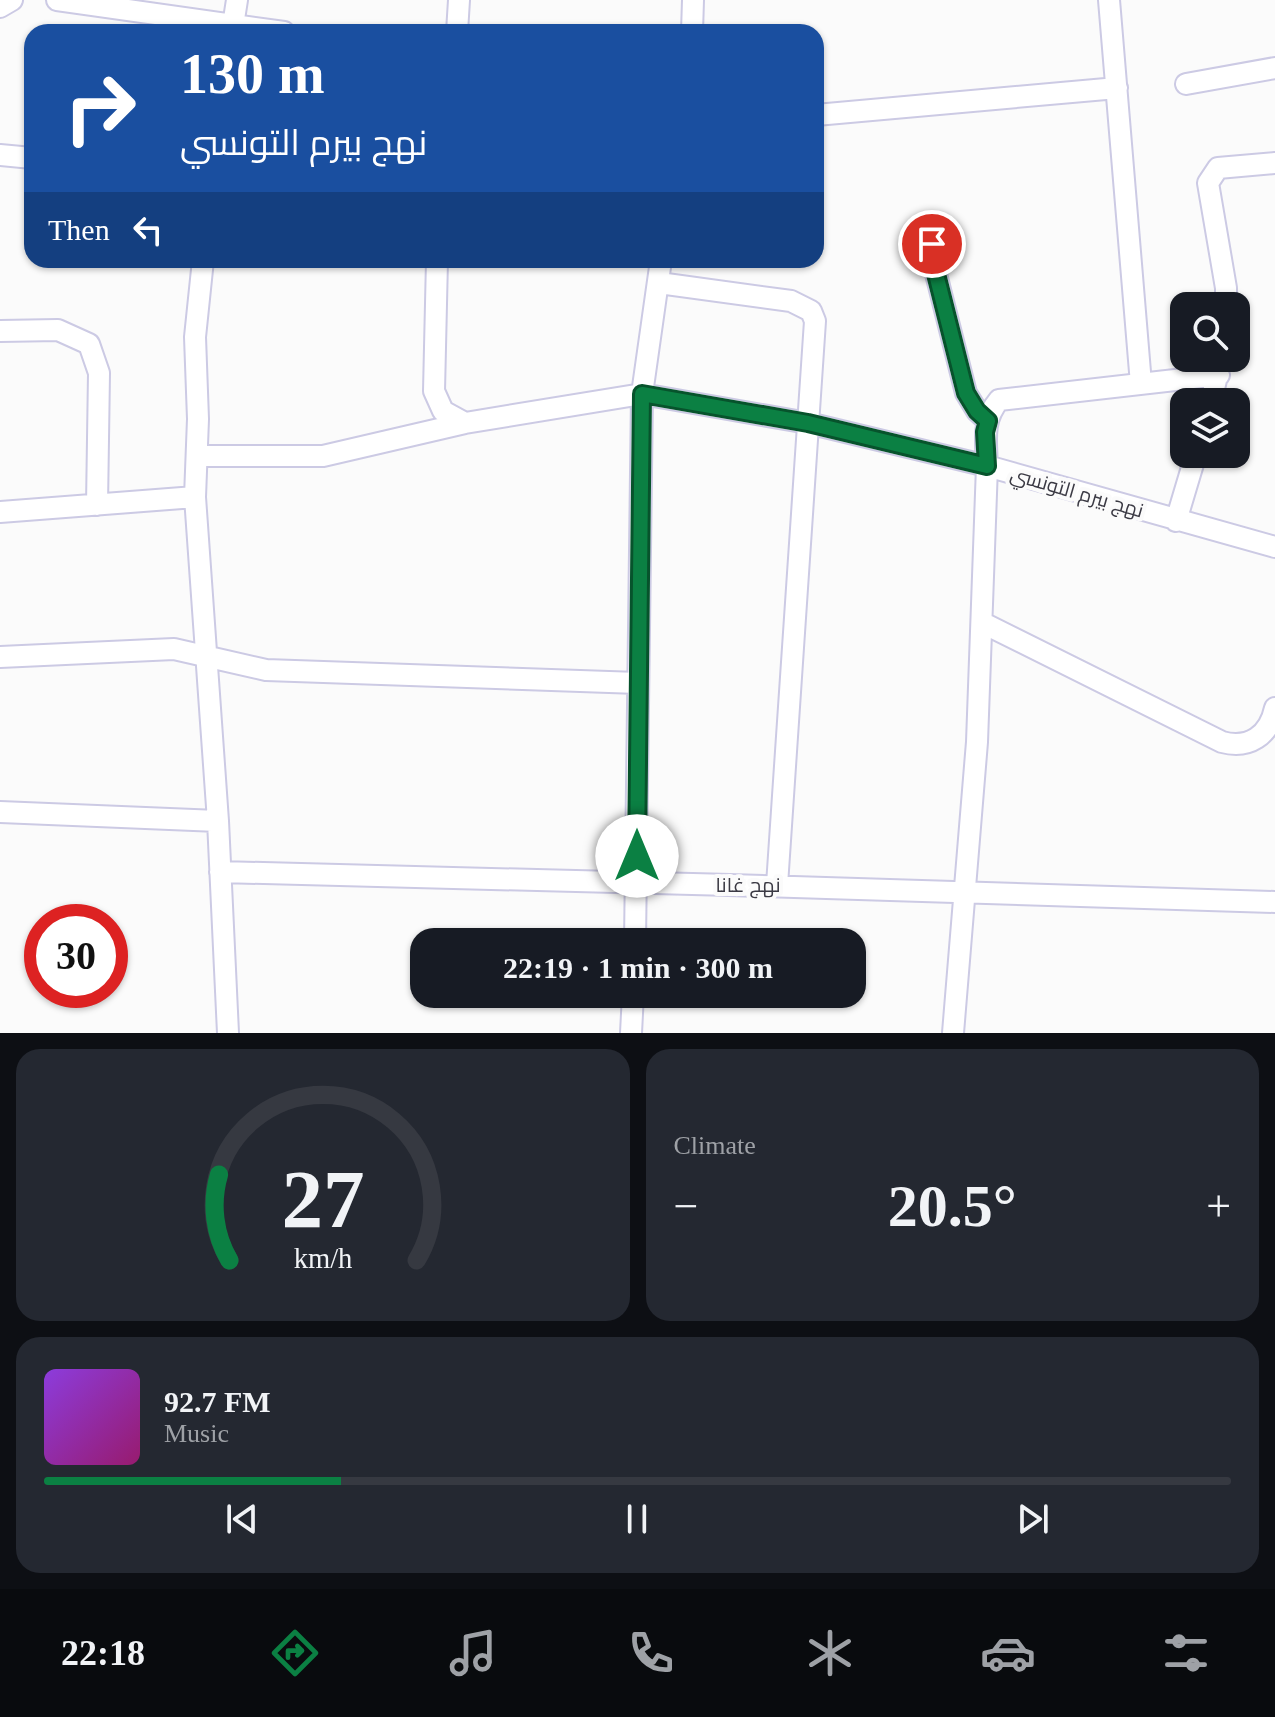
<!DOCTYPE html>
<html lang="en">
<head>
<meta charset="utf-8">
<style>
	:root { --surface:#171b24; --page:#242831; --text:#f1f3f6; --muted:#9ea1a6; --line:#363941; --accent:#0b8043 }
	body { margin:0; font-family:"Times New Roman",Cairo,serif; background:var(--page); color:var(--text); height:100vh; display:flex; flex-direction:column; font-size:30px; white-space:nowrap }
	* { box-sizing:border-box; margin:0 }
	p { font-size:26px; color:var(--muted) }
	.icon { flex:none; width:44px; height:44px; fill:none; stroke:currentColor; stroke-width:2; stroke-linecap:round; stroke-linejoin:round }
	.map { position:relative; height:1033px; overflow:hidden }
	.panel { display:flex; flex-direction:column; gap:16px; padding:16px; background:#0d0f14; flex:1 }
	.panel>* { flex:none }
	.hud { position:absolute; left:24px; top:24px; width:800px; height:244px; border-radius:24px; box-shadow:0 2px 6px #0004; background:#1a4fa0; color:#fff; overflow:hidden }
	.fabs { position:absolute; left:1170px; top:292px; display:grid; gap:16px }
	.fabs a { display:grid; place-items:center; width:80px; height:80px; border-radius:16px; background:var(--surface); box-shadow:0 2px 6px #0004; font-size:40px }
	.speed { position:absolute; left:24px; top:904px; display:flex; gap:16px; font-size:40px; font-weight:700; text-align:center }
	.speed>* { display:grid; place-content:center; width:104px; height:104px; border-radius:50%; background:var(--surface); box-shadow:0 2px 6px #0004; line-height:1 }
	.speed .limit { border:12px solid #d22; background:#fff; color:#111 }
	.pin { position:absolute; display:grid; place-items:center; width:68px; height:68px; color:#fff; margin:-34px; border:4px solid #fff; border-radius:50%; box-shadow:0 2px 8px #0007 }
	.me { position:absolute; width:88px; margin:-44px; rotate:0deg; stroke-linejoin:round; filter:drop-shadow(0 0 6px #0008) }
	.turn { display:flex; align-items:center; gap:28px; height:168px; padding:0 24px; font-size:36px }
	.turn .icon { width:104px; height:104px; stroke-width:2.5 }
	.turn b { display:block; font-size:56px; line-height:68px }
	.then { display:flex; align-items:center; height:76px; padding:0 24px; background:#0003; gap:16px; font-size:30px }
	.big { font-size:60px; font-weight:700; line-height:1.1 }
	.panel .tile { flex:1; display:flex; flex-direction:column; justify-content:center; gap:12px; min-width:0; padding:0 28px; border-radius:24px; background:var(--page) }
	.panel .dial { align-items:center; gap:0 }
	.dial svg { height:208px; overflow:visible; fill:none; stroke:var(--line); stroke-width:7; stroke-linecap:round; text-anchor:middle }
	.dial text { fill:var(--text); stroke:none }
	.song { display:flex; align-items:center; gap:24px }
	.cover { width:96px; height:96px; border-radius:12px; background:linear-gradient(135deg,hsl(270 70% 55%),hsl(320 70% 35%)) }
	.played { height:8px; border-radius:4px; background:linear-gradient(90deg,var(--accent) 25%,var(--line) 25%) }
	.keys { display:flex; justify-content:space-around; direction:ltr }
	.heat { display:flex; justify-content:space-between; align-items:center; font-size:44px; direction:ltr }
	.panel .tiles { flex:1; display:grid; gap:16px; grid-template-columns:1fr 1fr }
	.tile:last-child { grid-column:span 2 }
	.trip { position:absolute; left:410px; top:928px; width:456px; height:80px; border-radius:24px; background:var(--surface); box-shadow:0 2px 6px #0004; font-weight:700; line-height:80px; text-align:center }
	.tab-bar { display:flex; height:128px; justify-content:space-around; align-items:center; background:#090b0e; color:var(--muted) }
	.tab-bar .icon { width:56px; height:56px }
	.tab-bar .active { color:var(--accent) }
	.tab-bar b { font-size:36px; color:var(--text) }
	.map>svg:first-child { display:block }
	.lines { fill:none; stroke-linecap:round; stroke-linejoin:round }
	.minor-casing { stroke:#cccae4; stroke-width:24 }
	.minor { stroke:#fff; stroke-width:20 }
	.route-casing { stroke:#07532c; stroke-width:20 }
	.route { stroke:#0b8043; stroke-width:14 }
	.labels { text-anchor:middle; stroke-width:8; stroke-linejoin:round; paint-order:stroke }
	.street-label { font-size:20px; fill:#3b3a44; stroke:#fbfbfb }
</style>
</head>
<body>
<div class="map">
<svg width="1275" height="1033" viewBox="0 0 1275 1033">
	<rect width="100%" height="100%" fill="#fbfbfb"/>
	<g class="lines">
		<defs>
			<path id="minor" d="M57,0l227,32
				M1109,0l32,384
				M0,7l12,-7
				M232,32l5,-32
				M457,32l2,-32
				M692,32l1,-32
				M1186,84l89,-16
				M816,115l301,-27
				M0,155l32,3
				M932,244l3,26 31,123 11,18 11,10
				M203,260l-8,77 3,82 -3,78 23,324 10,212
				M437,260l-3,131 9,20 22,12
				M659,283l132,18 20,10 4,10 -38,564
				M1226,306v-18l-18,-105 10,-15 57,-5
				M0,331l58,-1 31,14 10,29 -2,132
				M1211,402l10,-44
				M197,456h126l142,-33 177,-29 166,29 179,43 288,81
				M0,512l195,-15
				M1176,521l20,-67
				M983,623l239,119c27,7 47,-6 53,-34
				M0,657l174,-8 92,21 372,13
				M0,812l218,9
				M220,872c352,9 703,17 1055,30
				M635,942l7,-548 19,-134
				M631,1033l2,-39
				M953,1033l24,-291 10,-276c-1,-25 -5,-46 12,-66l220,-25"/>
		</defs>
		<!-- minor casing -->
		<use href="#minor" class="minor-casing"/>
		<!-- minor -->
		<use href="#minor" class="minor"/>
	</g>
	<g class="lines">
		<defs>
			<path id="route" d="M637,856l5,-462 166,29 179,43 -2,-34 3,-11 -11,-10 -11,-18 -31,-123 -3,-26"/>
		</defs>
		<!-- route casing -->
		<use href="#route" class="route-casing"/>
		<!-- route -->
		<use href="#route" class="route"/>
	</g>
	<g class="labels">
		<!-- street labels -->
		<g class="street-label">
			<text transform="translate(1077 492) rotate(16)" y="7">نهج بيرم التونسي</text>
			<text x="748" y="892">نهج غانا</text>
		</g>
	</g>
</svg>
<div class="fabs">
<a><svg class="icon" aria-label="search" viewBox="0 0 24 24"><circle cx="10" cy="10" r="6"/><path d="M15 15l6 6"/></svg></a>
<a><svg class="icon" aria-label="layers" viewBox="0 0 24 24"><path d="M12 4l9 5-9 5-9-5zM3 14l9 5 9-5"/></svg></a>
</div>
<div class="speed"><div class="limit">30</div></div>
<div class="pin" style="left:932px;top:244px;background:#d93025"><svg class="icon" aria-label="arrive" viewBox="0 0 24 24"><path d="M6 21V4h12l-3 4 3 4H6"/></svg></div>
<svg class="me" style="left:637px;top:856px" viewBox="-20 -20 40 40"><circle r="19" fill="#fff"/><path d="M0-13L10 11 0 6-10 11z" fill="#0b8043"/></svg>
<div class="trip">22:19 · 1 min · 300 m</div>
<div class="hud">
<div class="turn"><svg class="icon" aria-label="right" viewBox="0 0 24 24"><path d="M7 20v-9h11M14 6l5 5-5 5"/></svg><div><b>130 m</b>نهج بيرم التونسي</div></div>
<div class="then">Then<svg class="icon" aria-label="left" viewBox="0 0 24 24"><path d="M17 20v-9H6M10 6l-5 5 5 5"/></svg></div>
</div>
</div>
<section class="panel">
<div class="tiles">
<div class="tile dial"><svg viewBox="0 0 100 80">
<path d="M14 69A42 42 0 1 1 86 69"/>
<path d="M14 69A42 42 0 0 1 10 36" stroke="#0b8043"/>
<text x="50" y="56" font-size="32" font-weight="700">27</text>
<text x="50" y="72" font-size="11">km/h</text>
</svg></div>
<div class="tile"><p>Climate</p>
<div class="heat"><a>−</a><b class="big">20.5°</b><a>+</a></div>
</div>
<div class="tile">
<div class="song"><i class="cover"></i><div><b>92.7 FM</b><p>Music</p></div></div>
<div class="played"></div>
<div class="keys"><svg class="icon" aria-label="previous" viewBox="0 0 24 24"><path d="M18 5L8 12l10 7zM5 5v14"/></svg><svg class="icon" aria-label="pause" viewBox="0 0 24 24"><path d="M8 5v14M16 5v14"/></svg><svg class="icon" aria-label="next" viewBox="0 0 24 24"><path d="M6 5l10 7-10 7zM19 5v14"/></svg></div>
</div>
</div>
</section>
<nav class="tab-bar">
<b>22:18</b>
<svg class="icon active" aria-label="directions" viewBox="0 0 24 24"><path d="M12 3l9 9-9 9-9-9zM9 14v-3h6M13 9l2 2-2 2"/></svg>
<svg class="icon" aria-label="music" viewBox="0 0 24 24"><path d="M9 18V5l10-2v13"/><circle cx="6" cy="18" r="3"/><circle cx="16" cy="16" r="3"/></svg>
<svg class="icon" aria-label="phone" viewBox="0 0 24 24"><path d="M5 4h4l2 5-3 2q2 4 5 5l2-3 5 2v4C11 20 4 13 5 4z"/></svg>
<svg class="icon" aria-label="climate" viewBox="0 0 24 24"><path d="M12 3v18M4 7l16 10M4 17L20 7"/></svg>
<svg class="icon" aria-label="car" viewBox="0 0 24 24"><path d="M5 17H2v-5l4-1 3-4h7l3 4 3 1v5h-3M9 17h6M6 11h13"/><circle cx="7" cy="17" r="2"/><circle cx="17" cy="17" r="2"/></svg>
<svg class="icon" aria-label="filters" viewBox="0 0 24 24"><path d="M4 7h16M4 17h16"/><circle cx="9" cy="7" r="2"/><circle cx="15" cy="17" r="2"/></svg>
</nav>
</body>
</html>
